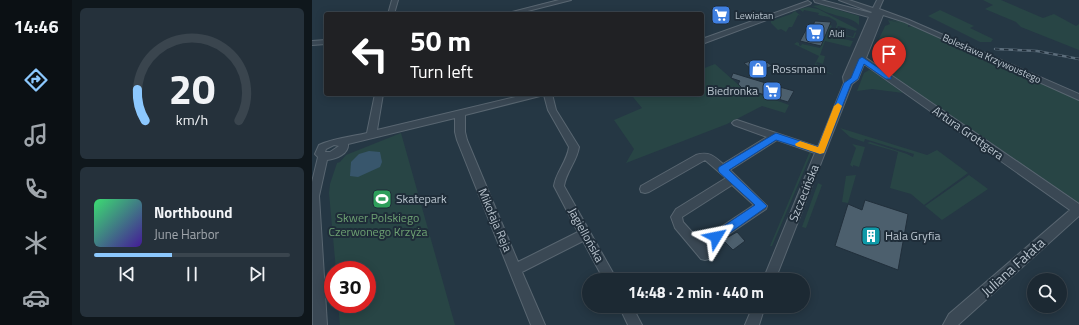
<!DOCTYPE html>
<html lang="en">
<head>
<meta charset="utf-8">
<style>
	:root { --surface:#1c2933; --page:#25313b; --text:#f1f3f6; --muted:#a0a6ac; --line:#3a454e; --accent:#8cc8fe }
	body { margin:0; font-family:"Titillium Web",sans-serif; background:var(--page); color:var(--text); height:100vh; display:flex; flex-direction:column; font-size:15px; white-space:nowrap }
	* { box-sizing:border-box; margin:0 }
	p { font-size:13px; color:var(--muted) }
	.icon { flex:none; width:22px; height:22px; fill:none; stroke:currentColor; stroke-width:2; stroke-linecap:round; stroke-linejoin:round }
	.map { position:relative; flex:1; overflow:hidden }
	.drawer { display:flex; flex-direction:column; gap:8px; padding:8px; background:#0f171c; width:240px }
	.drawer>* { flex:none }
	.banner { position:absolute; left:12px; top:12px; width:380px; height:84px; border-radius:4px; box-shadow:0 2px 10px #0003,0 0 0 1px var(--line); background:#202124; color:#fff; overflow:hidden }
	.tools { position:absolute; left:715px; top:273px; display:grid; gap:8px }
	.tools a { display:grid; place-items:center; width:40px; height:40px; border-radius:50%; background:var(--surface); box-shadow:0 2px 10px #0003,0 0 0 1px var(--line); font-size:20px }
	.speed { position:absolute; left:12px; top:261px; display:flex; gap:8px; font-size:20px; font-weight:700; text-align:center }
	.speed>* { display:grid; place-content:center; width:52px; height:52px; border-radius:50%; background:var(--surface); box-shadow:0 2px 10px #0003,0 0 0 1px var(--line); line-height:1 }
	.speed .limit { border:6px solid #d22; background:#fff; color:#111 }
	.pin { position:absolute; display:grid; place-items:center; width:34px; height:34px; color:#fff; margin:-41px -17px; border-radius:50% 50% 50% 0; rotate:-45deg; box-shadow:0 0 4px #0007 }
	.pin .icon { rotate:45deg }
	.me { position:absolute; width:44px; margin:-22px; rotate:55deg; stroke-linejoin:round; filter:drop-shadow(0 0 3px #0008) }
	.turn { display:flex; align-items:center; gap:14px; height:84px; padding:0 20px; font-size:18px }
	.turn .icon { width:52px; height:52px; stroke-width:2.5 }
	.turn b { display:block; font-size:28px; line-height:34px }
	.drawer .tile { flex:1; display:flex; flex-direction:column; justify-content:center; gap:6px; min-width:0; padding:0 14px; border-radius:6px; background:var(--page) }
	.drawer .dial { align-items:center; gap:0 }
	.dial svg { height:104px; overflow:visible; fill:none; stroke:var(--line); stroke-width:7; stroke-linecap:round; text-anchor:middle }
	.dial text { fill:var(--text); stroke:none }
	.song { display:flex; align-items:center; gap:12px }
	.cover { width:48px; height:48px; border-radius:6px; background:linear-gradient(135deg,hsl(140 70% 55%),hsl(260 70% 35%)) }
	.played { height:4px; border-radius:2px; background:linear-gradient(90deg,var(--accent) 40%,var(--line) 40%) }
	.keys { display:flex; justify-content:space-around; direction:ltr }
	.trip { position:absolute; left:270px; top:273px; width:228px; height:40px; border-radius:20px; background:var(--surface); box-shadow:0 2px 10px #0003,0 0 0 1px var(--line); font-weight:700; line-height:40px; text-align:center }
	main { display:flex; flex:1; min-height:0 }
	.tabs { display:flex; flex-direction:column; width:72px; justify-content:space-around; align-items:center; background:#0b1014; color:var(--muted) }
	.tabs .icon { width:28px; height:28px }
	.tabs .selected { color:var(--accent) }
	.tabs b { font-size:18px; color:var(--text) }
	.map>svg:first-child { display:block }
	.green { fill:#284545 }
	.water { fill:#38566c }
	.building { fill:#4c5f6d; stroke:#212f3b }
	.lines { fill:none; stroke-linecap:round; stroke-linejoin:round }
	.minor-casing { stroke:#596671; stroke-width:2 }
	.minor { fill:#3a4854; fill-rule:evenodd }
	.rail-casing { stroke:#5c6d7b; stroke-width:2.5 }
	.rail { stroke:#1f2d39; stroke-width:1.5; stroke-dasharray:4.5; stroke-linecap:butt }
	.route { fill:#1a73e8; stroke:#114b97 }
	.slow { fill:#f59e0b }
	.labels { text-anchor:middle; stroke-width:4; stroke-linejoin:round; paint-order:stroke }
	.far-poi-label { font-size:10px; fill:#b8c3cd; stroke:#1f2d39; text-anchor:start }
	.far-street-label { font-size:10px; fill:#b8c3cd; stroke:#1f2d39 }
	.poi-label { font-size:12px; fill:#b8c3cd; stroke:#1f2d39; text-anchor:start }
	.street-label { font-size:12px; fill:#b8c3cd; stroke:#1f2d39 }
	.park-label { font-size:12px; fill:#6da072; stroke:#1f2d39 }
	.near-street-label { font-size:14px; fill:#b8c3cd; stroke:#1f2d39 }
</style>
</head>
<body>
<main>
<nav class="tabs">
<b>14:46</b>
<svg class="icon selected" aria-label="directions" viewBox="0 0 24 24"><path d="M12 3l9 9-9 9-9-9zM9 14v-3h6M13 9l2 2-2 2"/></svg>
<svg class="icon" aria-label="music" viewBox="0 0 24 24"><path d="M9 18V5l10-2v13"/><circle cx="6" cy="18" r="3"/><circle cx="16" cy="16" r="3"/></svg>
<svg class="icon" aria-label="phone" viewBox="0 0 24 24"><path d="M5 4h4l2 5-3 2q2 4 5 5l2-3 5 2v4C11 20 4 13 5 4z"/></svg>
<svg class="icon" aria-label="climate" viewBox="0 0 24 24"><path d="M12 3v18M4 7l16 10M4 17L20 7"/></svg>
<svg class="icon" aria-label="car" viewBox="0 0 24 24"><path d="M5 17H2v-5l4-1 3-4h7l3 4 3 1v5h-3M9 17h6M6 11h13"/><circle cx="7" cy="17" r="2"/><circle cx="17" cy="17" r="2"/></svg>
</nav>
<section class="drawer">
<div class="tile dial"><svg viewBox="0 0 100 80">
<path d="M14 69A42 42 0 1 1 86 69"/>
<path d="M14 69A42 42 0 0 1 8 45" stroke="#8cc8fe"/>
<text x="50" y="56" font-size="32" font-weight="700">20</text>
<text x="50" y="72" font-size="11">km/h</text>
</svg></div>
<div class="tile">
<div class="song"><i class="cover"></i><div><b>Northbound</b><p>June Harbor</p></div></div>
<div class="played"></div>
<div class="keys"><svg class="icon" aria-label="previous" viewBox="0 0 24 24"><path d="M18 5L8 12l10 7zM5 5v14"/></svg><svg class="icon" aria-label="pause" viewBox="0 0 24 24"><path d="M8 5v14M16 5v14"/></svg><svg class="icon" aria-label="next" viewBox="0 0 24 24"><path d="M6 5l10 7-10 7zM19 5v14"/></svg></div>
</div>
</section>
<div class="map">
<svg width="767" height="325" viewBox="0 0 767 325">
	<rect width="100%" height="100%" fill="#253744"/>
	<!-- green -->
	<path class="green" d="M671,0h18l42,18 11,-4 22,12 3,-2v26l-58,-23 -5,-5 -31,-13 8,-4z
		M509,5l38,11v9c-8,-8 -20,-8 -30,-12 -7,-2 -11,-6 -18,-7z
		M496,7l10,2 39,20 -1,2 -18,-5 -3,6 18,5 2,-5 1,1 -2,5 -20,-4 3,-10 -1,-3 -7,-4 -11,-2 1,-2 -15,-3 -1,2 -4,-3z
		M628,10l34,16 -4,2 23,11 -2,3h-11l-52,-26z
		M483,11l6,5 -3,-1 -6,12h-3l-3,5 -5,-3 -3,1 -7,-7v-2l20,-7z
		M575,19l23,4 -2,2v2l4,-1 167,74v103l-202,-138c-9,-10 4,-29 8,-39l5,-2 -2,-4 12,3z
		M518,25l2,1 -4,7 1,3 24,5 -3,6 -25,-6 -5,14 5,1 -2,8 -6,-2 -1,2 6,2 1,2 -7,-3 -1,1 19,9 -21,-7 6,-12 -25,-12 3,-2 2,1v2l2,1 1,-2 18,4z
		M403,64l27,24 47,17 -4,8 -23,-7 -35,18 -101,39 8,-14 -20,-29 28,-12 -9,-11 6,-3h63v-25z
		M557,70l3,1 31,22 -31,-4 -15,2 7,-18z
		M528,128l87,27 10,-5 31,23 -44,32 -13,-11 -21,-6 8,-36 -31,-9 3,-1 37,12 6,3 1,-3 -49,-15 -1,3 -14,-5z
		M89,133l54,192h-115l-2,-21h29v-34h-31l-7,-77 1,-9 7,-21 3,-1 6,-7z
		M540,144l13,3 -6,20 -6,-2v2l-3,-2 6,-17z
		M498,151l2,1 -40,94h-2z
		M544,175l-8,28 -6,-1 4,-26z
		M657,175l19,14 -46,31 -17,-14z
		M506,183l4,2 -16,43 -4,-1z"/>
	<!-- water -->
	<path class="water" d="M57,151l11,1 2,10 -2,5 -22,10 -8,-1 1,-14 8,-8z"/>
	<!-- building -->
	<path class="building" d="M503,21l16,1 -10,24 -21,-5 9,-17 4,1z
		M439,61l8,5 8,-4 5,4 -10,4 -4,5 -14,-12z
		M421,73l36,11 25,7 -6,11 -46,-14 -4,-4 2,-3 -9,-3z
		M553,200l43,14 -10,56 -63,-24 13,-42 14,6z
		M425,232l8,9 -12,9 -10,-10z"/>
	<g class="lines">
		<defs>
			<path id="minor" d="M80,0h6l-4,14h-6z
				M247,0h12l-55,14h-12z
				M502,0h7l50,13 1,-1 -33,-12h10l24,8 4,-8h6l-4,9 30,11 170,74v6l-174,-78 -22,-7 -17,43 213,146v12l-121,109h-15l6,-11 121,-104 -206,-146 -6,15 -6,5 -77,196h-12l52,-127 -38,-13 -47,30 37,36 -1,3 -59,40 4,6 -2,4 -4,1 -4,-1 -26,-31 -4,-11 5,-8 50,-31 -21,-18 -56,32 -4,1 -4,-1 -1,-3 1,-3 55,-31c13,-4 18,1 27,9l44,-27 -33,-12 -2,-2 2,-2 3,-1 81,27 26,-64 -1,-6 26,-60 -54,-15zM420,185l22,20 -54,36 -17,-19 -1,-5z
				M496,1l3,2 -1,1 -108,40v-5z
				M14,40v4l-14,1v-4z
				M63,94h8l-6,36 151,-36h24l4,16 23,37c-2,14 -13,25 -15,39l53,94h-13l-21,-39 -61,31 23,53h-14l-74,-185 -2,-8v-14l-107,26c1,10 -12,15 -21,16l-8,36 8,129h-14l-1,-143 6,-25 -3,-3 4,-9c15,-7 32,-8 48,-12zM232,95l4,15 21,37c-2,15 -13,25 -15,39l24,46 -60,30 -51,-122 -2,-8v-17zM22,145l5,1 -9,6h-5l1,-3z
				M307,306h13l10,19h-14z
				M441,306h12l-6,19h-14z"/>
		</defs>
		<!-- minor casing -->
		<use href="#minor" class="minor-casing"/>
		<!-- minor -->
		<use href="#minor" class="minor"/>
		<defs>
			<path id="rail" d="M683,49l42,2 42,8"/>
		</defs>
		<!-- rail casing -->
		<use href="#rail" class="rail-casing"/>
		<!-- rail -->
		<use href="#rail" class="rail"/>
	</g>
	<!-- route -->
	<path class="route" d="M550,57l29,19v3h-5l-22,-15 -6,15 -7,5 -27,69 -4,1 -44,-14 -47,30 38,36 -2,2 -45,32 -4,1 -3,-1 -2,-3 2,-4 42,-28 -36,-33 -1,-3 1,-2 57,-34 42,14 26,-64 7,-5 8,-19z"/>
	<!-- slow -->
	<path class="slow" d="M526,103l4,3 -18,47 -4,1 -24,-8 -1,-2 5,-3 18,6 16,-41z"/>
	<!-- icons -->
	<defs>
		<symbol id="supermarket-square" viewBox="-11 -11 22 22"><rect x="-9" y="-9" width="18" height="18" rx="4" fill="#3f7fe0" stroke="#1f2d39"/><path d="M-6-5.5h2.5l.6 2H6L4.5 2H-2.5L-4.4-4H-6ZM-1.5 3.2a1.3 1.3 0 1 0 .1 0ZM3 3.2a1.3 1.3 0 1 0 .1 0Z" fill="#fff"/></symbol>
		<symbol id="shop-square" viewBox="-11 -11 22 22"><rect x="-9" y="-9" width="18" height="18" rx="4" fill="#3f7fe0" stroke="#1f2d39"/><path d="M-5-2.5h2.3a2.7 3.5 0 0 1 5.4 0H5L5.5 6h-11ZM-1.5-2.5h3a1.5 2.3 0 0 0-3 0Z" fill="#fff"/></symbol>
		<symbol id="stadium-square" viewBox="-11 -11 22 22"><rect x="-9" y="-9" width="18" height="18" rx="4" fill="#2e9e5b" stroke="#1f2d39"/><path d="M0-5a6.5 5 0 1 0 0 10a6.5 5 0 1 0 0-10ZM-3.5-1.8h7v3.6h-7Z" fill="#fff"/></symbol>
		<symbol id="building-square" viewBox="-11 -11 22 22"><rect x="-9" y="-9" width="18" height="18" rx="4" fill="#0f9aa8" stroke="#1f2d39"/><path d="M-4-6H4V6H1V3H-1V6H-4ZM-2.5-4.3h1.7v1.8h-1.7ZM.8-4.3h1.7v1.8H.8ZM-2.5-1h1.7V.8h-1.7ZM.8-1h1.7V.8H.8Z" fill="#fff"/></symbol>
	</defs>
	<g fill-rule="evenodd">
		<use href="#supermarket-square" x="398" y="4" width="22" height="22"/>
		<use href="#supermarket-square" x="492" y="22" width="22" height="22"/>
		<use href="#shop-square" x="435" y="58" width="22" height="22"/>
		<use href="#supermarket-square" x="449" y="80" width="22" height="22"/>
		<use href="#stadium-square" x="59" y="188" width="22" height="22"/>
		<use href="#building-square" x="548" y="225" width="22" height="22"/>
	</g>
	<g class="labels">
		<!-- far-poi labels -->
		<g class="far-poi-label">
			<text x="423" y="19">Lewiatan</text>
			<text x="517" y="37">Aldi</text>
		</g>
		<!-- far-street labels -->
		<g class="far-street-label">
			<text transform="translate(680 58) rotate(24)" y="4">Bolesława Krzywoustego</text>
		</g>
		<!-- poi labels -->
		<g class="poi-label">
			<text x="460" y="73">Rossmann</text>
			<text x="446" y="95" text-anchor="end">Biedronka</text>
			<text x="84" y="203">Skatepark</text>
			<text x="573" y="240">Hala Gryfia</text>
		</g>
		<!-- street labels -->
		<g class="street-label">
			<text transform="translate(656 133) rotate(35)" y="4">Artura Grottgera</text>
			<text transform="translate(492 193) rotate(-68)" y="4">Szczecińska</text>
			<text transform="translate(183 220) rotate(67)" y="4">Mikołaja Reja</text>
			<text transform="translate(274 235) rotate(61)" y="4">Jagiellońska</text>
		</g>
		<!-- park labels -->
		<g class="park-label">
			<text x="66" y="222">Skwer Polskiego<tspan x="66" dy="14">Czerwonego Krzyża</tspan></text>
		</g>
		<!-- near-street labels -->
		<g class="near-street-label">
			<text transform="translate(701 267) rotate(-42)" y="5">Juliana Fałata</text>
		</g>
	</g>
</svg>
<div class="tools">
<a><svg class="icon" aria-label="search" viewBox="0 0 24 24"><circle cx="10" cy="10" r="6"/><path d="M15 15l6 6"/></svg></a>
</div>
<div class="speed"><div class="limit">30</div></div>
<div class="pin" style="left:577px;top:78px;background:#d93025"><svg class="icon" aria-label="arrive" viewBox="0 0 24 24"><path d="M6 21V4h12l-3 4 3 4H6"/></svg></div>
<svg class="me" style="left:404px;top:237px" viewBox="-20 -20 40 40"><path d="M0-17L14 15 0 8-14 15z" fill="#1a73e8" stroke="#fff" stroke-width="4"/></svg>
<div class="trip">14:48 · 2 min · 440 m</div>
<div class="banner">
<div class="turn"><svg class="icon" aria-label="left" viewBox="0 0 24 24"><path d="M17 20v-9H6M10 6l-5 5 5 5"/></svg><div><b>50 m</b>Turn left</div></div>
</div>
</div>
</main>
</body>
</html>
